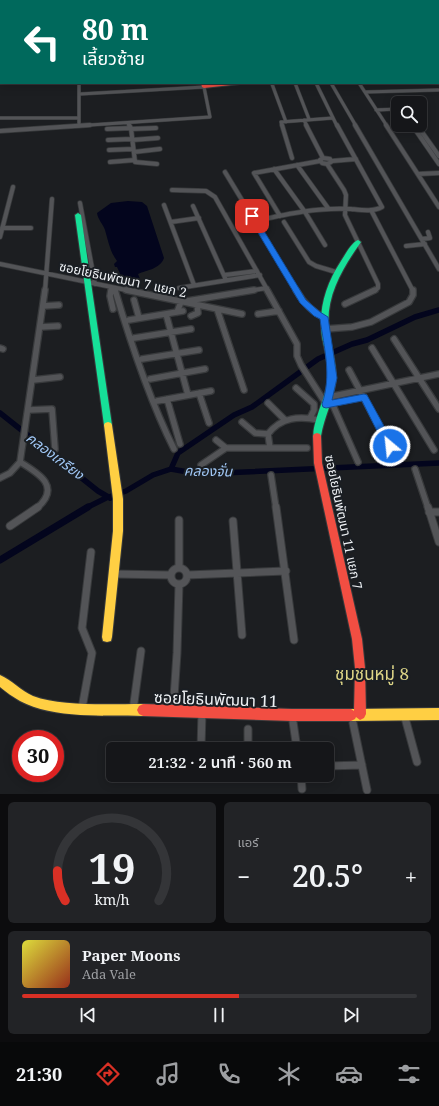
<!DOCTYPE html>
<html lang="th">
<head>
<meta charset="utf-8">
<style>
	:root { --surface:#151619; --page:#222326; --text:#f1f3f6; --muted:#9d9fa2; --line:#343538; --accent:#d93025 }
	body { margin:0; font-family:"Noto Serif","Noto Sans Thai",serif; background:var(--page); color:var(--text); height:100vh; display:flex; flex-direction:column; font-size:15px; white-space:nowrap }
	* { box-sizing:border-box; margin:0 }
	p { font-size:13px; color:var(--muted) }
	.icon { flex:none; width:22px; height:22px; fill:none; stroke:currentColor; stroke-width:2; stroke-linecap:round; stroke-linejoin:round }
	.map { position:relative; height:794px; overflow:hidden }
	.panel { display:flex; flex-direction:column; gap:8px; padding:8px; background:#0c0c0e; flex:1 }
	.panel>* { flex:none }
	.hud { position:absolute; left:0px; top:0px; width:439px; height:84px; box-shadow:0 2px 10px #0003,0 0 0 1px var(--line); background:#00695c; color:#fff; overflow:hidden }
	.fabs { position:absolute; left:391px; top:96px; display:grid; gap:8px }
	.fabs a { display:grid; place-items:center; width:36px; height:36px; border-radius:6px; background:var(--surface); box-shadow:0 2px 10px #0003,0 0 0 1px var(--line); font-size:20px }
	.speed { position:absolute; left:12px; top:730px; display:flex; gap:8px; font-size:20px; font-weight:700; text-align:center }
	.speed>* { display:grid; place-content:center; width:52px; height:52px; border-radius:50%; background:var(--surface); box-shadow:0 2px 10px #0003,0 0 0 1px var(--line); line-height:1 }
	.speed .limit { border:6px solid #d22; background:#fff; color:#111 }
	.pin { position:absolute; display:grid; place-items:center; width:34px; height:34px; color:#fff; margin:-17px; border-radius:8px; box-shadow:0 2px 6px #0006 }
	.me { position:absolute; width:44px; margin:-22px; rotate:332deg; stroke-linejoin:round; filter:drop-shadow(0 0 3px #0008) }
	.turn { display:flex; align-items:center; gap:14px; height:84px; padding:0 16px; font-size:18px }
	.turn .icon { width:52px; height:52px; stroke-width:2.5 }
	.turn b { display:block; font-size:28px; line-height:34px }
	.big { font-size:30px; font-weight:600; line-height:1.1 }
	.panel .tile { flex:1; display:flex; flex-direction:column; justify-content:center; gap:6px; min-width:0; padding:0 14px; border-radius:6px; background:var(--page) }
	.panel .dial { align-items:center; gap:0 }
	.dial svg { height:104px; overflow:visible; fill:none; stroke:var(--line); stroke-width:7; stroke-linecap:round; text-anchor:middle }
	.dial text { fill:var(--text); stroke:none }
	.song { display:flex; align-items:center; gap:12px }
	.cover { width:48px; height:48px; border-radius:6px; background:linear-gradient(135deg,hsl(60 70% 55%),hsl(10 70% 35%)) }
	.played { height:4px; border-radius:2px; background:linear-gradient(90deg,var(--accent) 55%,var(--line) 55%) }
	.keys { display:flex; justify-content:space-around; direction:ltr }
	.heat { display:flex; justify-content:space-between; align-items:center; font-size:22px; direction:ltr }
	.panel .tiles { flex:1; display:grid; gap:8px; grid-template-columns:1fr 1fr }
	.tile:last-child { grid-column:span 2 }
	.trip { position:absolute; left:106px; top:742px; width:228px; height:40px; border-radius:6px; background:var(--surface); box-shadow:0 2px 10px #0003,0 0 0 1px var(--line); font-weight:600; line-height:40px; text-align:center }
	.dock { display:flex; height:64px; justify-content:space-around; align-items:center; background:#08090a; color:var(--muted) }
	.dock .icon { width:28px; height:28px }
	.dock .current { color:var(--accent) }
	.dock b { font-size:18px; color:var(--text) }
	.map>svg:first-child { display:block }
	.water { fill:#03051d }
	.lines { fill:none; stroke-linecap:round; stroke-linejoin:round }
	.canal-far2 { stroke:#03051d; stroke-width:3 }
	.canal-far1 { stroke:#03051d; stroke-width:5.5 }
	.canal { stroke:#03051d; stroke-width:7 }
	.street-far3-casing { stroke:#383a3c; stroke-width:4 }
	.street-far2-casing { stroke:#383a3c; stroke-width:5.5 }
	.street-far1-casing { stroke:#383a3c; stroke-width:8 }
	.street-casing { stroke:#383a3c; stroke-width:9 }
	.fast-casing { stroke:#383a3c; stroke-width:2 }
	.slow-casing { stroke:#383a3c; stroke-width:2 }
	.jam-casing { stroke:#383a3c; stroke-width:2 }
	.street-far3 { stroke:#535457; stroke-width:3 }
	.street-far2 { stroke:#535457; stroke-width:4 }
	.street-far1 { stroke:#535457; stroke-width:5.5 }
	.street { stroke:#535457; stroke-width:7 }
	.fast { fill:#16e098; fill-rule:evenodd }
	.slow { fill:#ffcf43; fill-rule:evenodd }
	.jam { fill:#f24e42; fill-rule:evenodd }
	.route { fill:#1a73e8; stroke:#114b97 }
	.labels { text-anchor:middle; stroke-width:4; stroke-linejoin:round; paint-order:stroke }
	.street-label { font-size:13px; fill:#eef1f4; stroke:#1a1e23 }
	.water-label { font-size:14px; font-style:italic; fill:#a1c8f6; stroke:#1a1e23 }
	.near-street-label { font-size:16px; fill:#eef1f4; stroke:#1a1e23 }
	.near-neighbourhood-label { font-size:17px; fill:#ded587; stroke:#1a1e23 }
</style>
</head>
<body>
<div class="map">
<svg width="439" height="794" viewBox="0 0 439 794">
	<rect width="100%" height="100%" fill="#1c1e21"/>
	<!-- water -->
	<path class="water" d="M128,201l14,1 5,4 17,52c-4,11 -17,12 -26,16l2,5 -3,3 -14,-2 -6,-13h-2l-1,-3 3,-3c-7,-9 -9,-21 -12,-31 -2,-6 -7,-10 -8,-17l14,-10z"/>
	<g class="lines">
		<!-- canal-far2 -->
		<path class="canal-far2" d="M223,1l3,-1"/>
		<!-- canal-far1 -->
		<path class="canal-far1" d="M0,413l98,78 12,7
			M171,469l7,-16 56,-38 18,-8 66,-48 34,-15 15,-4 48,-23 24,-7
			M86,508l20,-10 20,-7 27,-16 18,-6 28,5 240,-11"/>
		<!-- canal -->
		<path class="canal" d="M0,560l88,-53"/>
		<defs>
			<path id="street-far3" d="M120,1l16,-1
				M180,1l8,-1
				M79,83v43
				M275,83l-3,1 14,38
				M295,83l14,36
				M316,83l21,43
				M331,83l25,43
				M359,83l28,43
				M365,92l73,-2
				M398,100l2,3
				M376,110l22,-1
				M0,118h79
				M304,120l3,6
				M128,123l2,3
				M75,126l135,-9 -6,-30 -124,7
				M282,126l-1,-4 52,-4"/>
			<path id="street-far2" d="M129,125l2,3 4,34 22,2
				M282,125l10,33
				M306,125l17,33
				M355,125l84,144
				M386,125l53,82
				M412,125l27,39
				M417,125l22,31
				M107,129l24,-1
				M131,129l25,-1
				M0,131l90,-6
				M108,140l23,-1
				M132,140l26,-2
				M109,150l24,-1
				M134,152l26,-3
				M323,158l7,1 1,3 -4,2 -5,-1 -2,-3z
				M332,161l24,-2
				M110,162l25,-2
				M327,164l17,26 2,5 -1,20 33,69v4l-4,3
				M297,165l31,43
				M274,169l31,43 20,33
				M225,172l72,119
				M418,174l21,-1
				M172,190l34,1 9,6 53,94
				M80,203l15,81
				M164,205l30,80
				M193,206l33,74
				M371,210l42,81
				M280,216l-26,-43 66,-12
				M255,221c32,-7 63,-14 96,-12 10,1 22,3 31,-2l-45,-82
				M171,222l28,-4
				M284,222l25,40 7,4 20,6
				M2,228h29
				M0,237l13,-50
				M422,239l8,-1 -2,-6
				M406,246l19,-2
				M0,264l131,27
				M225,275l32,-4
				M114,288l1,3
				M179,288l81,-13
				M45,291l7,-92
				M111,291l1,-3
				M248,291l19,-3"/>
			<path id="street-far1" d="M111,290l-1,6 3,13
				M115,290c16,54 34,109 59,159
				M126,290l116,24
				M267,290l30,54v12l4,9 25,39 38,-7
				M296,290c7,12 15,22 28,27
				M134,300l5,18
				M345,304l30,-14
				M43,306l16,-1
				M217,309l27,81
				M177,312l4,-10 73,-12
				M166,314l22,81
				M258,314l21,-3
				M191,316l7,-3 -1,-8
				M129,320l54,-9
				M40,327l18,-1
				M325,329l27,-2 19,-5 38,-20 4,-7v-5
				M134,338l57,-9
				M394,339l45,70
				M0,348l3,1
				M372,348l62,102
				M142,359l57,-9
				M349,370l47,88
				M150,379l55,-10
				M33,380l27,-3
				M296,388l18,16v6l-4,8
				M199,393l10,30
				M329,397l110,-23
				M167,399l13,45
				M157,401l54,-10
				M268,403l17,17
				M332,403l26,59
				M28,410l24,-1 3,40
				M242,422l13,11 13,1c13,-17 31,-18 51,-14
				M216,440l10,8h44l-2,-14
				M270,448h37
				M20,462c20,12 41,25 17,46
				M201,465l25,-17
				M415,469l13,39
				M271,475l5,33
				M0,478l10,-5 10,-11 25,-172"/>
			<path id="street" d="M276,507l18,133
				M428,507l11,35
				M429,512h10
				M179,520v48
				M233,521l9,114
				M10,526l28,-19
				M171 576a8 8 0 1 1 16 0a8 8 0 1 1-16 0Z
				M114,574l56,1
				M187,575l99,-4
				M82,708l10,-55 -10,-25 9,-76
				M133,710l8,-59
				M173,712l4,-59 2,-69
				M404,714l13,48
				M292,715l5,34
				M353,723l14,67
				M248,729v20
				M201,749l1,-37
				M327,766l35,-1
				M301,775l1,14"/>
			<path id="fast" d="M78,213l3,2 31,210 -1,2h-6l-1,-2 -29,-210z
				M358,240l3,2c-19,27 -36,55 -32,89 2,17 8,32 7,49 -2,19 -12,37 -15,56l-1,2h-6c-4,-10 13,-44 14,-59 1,-14 -3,-28 -6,-42 -4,-28 4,-53 19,-76 4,-6 10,-18 17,-21z"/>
			<path id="slow" d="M177,0h4l1,1h-4z
				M108,422l3,1 1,2 11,74v32l-11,106 -1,4 -4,1 -4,-1 -1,-4 11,-106v-32l-9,-74 1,-2z
				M0,675c12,5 21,16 33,21 29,11 79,8 110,8l4,2 2,4 -2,4 -4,2c-36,-1 -90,3 -123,-15 -7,-4 -14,-9 -20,-14z
				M439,708v12l-88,1 -4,-2 -2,-4 2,-4 4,-2z"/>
			<path id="jam" d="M201,83h4l1,2 36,-2 -2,1 -36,4 -2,-1z
				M317,433l3,1 1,2 1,27 40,176 3,29 1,46 -2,4 -4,2 -4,-3 -1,2 -4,2h-59l-149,-5 -4,-2 -2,-4 2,-4 4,-2 149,5h59l3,2 1,-43 -3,-29 -38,-176 -1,-27 1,-2z"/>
		</defs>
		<!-- street-far3 casing -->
		<use href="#street-far3" class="street-far3-casing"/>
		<!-- street-far2 casing -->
		<use href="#street-far2" class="street-far2-casing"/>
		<!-- street-far1 casing -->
		<use href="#street-far1" class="street-far1-casing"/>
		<!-- street casing -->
		<use href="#street" class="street-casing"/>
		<!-- fast casing -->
		<use href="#fast" class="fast-casing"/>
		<!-- slow casing -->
		<use href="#slow" class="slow-casing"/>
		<!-- jam casing -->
		<use href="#jam" class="jam-casing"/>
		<!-- street-far3 -->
		<use href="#street-far3" class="street-far3"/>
		<!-- street-far2 -->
		<use href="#street-far2" class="street-far2"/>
		<!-- street-far1 -->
		<use href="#street-far1" class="street-far1"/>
		<!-- street -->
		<use href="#street" class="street"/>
		<!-- fast -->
		<use href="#fast" class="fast"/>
		<!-- slow -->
		<use href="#slow" class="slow"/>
		<!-- jam -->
		<use href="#jam" class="jam"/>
	</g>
	<!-- route -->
	<path class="route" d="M252,213l3,3 51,84 14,12 8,5 9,61 -5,22 32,-6 3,1 28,51 -2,3h-7l-24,-48 -36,7 -3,-1 -1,-3c10,-29 2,-56 -2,-85l-6,-3 -14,-13 -52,-87z"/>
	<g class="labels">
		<!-- street labels -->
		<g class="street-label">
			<text transform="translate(123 279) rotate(12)" y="5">ซอยโยธินพัฒนา 7 แยก 2</text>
			<text transform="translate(344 522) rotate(78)" y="5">ซอยโยธินพัฒนา 11 แยก 7</text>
		</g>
		<!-- water labels -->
		<g class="water-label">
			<text transform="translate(55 456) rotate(37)" y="5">คลองเกรียง</text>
			<text transform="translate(208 471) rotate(1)" y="5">คลองจั่น</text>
		</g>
		<!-- near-street labels -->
		<g class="near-street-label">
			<text transform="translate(216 699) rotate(2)" y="6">ซอยโยธินพัฒนา 11</text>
		</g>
		<!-- near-neighbourhood labels -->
		<g class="near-neighbourhood-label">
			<text x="372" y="680">ชุมชนหมู่ 8</text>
		</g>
	</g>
</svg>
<div class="fabs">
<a><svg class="icon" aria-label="search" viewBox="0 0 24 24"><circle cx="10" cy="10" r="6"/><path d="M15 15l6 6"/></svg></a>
</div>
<div class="speed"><div class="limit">30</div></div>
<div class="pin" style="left:252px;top:216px;background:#d93025"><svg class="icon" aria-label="arrive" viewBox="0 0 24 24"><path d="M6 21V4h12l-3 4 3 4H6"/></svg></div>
<svg class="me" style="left:390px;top:446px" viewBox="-20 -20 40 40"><circle r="17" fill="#1a73e8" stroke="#fff" stroke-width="3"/><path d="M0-11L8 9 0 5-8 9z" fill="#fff"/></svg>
<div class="trip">21:32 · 2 นาที · 560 m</div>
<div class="hud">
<div class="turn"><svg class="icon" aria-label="left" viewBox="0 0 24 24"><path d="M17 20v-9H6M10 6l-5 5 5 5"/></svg><div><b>80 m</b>เลี้ยวซ้าย</div></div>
</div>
</div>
<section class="panel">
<div class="tiles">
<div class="tile dial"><svg viewBox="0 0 100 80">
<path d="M14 69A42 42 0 1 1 86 69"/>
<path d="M14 69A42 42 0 0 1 8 46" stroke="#d93025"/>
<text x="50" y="56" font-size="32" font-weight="700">19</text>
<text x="50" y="72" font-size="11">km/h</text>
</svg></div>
<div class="tile"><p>แอร์</p>
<div class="heat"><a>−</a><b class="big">20.5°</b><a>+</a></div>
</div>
<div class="tile">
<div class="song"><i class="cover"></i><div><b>Paper Moons</b><p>Ada Vale</p></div></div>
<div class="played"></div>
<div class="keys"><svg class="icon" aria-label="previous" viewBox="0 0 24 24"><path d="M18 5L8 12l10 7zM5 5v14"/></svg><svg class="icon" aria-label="pause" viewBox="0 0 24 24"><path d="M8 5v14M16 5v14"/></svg><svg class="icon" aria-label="next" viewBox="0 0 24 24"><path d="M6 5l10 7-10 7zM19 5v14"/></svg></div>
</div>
</div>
</section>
<nav class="dock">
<b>21:30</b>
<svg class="icon current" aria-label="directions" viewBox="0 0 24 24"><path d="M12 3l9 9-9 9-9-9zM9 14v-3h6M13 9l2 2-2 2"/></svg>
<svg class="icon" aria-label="music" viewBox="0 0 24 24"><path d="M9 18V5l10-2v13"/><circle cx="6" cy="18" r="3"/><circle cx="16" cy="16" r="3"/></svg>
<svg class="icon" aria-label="phone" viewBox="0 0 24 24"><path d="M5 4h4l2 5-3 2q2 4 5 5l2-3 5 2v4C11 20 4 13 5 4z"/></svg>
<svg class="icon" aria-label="climate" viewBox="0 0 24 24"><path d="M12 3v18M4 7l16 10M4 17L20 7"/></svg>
<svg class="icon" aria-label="car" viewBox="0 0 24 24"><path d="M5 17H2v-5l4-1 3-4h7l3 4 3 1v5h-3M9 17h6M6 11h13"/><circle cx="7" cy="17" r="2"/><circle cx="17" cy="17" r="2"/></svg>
<svg class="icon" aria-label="filters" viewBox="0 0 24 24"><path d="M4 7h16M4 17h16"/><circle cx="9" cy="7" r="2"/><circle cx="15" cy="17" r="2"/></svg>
</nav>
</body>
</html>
